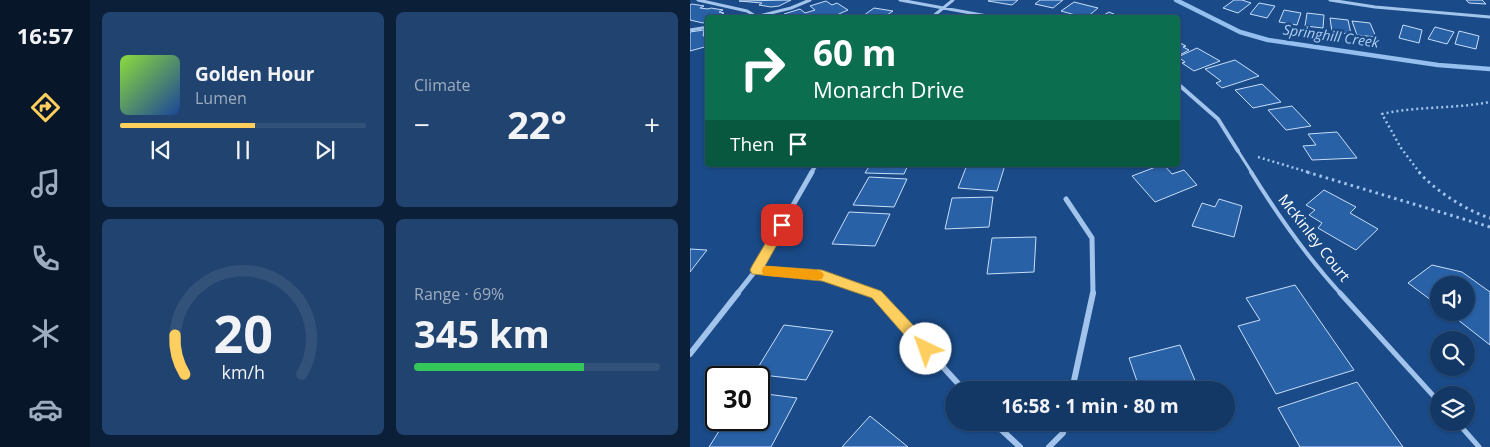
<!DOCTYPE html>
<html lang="en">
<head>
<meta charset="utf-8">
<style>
	:root { --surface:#143866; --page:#21436f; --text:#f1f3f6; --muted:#9dacbf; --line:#33527a; --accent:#fecf5e }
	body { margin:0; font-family:"Open Sans",sans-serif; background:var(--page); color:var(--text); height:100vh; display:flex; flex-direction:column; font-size:19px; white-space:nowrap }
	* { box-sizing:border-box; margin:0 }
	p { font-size:16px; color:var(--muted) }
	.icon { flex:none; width:28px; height:28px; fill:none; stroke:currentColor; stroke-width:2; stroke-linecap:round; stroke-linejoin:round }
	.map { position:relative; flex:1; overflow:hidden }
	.drawer { display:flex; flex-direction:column; gap:12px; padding:12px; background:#0b1f38; width:600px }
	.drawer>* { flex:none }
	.banner { position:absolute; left:15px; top:15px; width:475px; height:152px; border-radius:5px; box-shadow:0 1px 4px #0004,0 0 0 1px var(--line); background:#0b6e4f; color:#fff; overflow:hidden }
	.buttons { position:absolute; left:740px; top:276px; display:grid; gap:10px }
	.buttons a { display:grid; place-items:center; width:45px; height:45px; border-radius:50%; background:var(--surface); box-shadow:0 1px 4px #0004,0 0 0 1px var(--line); font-size:25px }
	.speed { position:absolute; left:15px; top:366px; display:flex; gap:10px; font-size:25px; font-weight:700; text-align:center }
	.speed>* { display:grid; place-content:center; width:65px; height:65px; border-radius:50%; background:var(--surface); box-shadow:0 1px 4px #0004,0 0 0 1px var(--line); line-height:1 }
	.speed .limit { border:2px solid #111; border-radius:8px; background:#fff; color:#111 }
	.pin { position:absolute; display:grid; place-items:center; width:42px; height:42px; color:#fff; margin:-21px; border-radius:10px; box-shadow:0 2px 8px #0006 }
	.me { position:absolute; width:55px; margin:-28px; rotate:318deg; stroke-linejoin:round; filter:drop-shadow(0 0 4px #0008) }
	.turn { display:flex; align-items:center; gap:18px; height:105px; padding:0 25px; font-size:22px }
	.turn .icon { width:65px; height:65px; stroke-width:2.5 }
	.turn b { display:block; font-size:35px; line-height:42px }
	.then { display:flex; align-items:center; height:48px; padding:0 25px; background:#0003; gap:10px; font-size:19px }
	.big { font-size:38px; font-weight:700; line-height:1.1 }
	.drawer .tile { flex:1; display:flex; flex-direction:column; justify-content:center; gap:8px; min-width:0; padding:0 18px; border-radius:8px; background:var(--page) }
	.drawer .dial { align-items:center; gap:0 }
	.dial svg { height:130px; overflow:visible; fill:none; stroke:var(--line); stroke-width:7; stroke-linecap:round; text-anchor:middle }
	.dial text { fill:var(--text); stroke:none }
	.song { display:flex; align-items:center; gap:15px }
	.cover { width:60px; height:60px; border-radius:8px; background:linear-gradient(135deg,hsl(90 70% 55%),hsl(220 70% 35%)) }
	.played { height:5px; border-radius:2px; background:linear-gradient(90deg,var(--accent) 55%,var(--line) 55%) }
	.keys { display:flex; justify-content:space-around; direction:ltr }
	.heat { display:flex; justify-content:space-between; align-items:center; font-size:28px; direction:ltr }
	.charge { height:8px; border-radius:4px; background:linear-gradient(90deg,#34c759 69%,var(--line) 0) }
	.drawer .tiles { flex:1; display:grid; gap:12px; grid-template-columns:repeat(2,1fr) }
	.trip { position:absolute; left:255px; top:381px; width:290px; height:50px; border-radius:25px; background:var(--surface); box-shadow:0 1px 4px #0004,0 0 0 1px var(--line); font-weight:700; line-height:50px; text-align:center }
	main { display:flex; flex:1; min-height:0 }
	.dock { display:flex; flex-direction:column; width:90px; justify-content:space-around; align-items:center; background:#081629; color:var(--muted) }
	.dock .icon { width:35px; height:35px }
	.dock .active { color:var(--accent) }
	.dock b { font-size:22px; color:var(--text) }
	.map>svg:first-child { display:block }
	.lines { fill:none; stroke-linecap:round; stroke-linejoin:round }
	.stream { stroke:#95bfef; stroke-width:4.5 }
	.building { fill:#2961a6; stroke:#c8def9 }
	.path-far1 { stroke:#a2c4ec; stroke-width:2.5; stroke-dasharray:2 3; stroke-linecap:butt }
	.path { stroke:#a2c4ec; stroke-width:3; stroke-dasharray:2.5 4; stroke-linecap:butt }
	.lane-far2 { stroke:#a2c4ec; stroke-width:3 }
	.lane-far1 { stroke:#a2c4ec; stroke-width:4 }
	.lane { stroke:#a2c4ec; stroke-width:5 }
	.street-far3 { stroke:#a2c4ec; stroke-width:3 }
	.street-far2 { stroke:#a2c4ec; stroke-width:4 }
	.street-far1 { stroke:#a2c4ec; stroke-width:5 }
	.street { stroke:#a2c4ec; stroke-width:6 }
	.route { fill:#fecf5e; stroke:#a5873d }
	.slow { fill:#f59e0b }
	.labels { text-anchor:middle; stroke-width:5; stroke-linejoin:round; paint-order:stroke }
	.far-water-label { font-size:14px; font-style:italic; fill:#aecef4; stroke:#1a4b88 }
	.street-label { font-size:15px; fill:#fff; stroke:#1a4b88 }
</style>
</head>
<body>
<main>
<nav class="dock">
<b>16:57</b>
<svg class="icon active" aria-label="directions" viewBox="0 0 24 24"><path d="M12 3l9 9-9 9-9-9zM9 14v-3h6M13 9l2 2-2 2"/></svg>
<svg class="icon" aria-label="music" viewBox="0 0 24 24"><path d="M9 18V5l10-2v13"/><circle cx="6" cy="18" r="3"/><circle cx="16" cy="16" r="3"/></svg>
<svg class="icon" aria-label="phone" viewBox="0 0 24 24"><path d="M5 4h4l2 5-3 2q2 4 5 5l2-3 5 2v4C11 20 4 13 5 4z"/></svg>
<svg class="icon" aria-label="climate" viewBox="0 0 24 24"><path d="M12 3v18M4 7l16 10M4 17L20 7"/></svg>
<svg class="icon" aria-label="car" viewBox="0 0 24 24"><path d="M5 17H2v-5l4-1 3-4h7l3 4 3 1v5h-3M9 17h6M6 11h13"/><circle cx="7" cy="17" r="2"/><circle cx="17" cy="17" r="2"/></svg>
</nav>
<section class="drawer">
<div class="tiles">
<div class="tile">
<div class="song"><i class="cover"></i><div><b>Golden Hour</b><p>Lumen</p></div></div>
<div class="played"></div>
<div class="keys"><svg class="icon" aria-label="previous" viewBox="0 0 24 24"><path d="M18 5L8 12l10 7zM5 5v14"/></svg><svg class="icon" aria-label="pause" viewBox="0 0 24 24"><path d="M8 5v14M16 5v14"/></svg><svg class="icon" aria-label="next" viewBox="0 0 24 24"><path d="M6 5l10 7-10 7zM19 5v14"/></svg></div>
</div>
<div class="tile"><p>Climate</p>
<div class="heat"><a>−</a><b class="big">22°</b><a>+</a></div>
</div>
<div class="tile dial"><svg viewBox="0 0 100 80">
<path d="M14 69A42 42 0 1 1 86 69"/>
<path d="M14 69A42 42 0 0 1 8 45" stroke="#fecf5e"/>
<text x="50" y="56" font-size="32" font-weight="700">20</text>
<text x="50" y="72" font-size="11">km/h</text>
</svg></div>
<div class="tile"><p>Range · 69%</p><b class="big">345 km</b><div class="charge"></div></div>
</div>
</section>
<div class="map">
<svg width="800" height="447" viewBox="0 0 800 447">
	<rect width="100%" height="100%" fill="#1a4b88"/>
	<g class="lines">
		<!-- stream -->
		<path class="stream" d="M486,0l64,32 28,8 170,25 52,4"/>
	</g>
	<!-- building -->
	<path class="building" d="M101,0l-12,6 -8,1 -12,-2 3,-2 -23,-2z
		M300,0h28l-6,5 -24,-4z
		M350,0h23l-10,8 -18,-4z
		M544,0h8l9,3 -13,10 -15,-5z
		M776,0h16l4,4 -17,-1z
		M136,1l6,4 5,-2 11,7 -16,7 -44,1 -4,-4 16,-5 5,4 10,-3 -5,-4z
		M384,2l24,6 -12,10 -25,-7z
		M569,3l16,3 -8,12 -17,-4z
		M2,4l12,2 -4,2 8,1 3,-1 12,2 -4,2 5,1 -10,5h-6v3l-5,2 -13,-3v-15z
		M184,8l19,3 -6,4 10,2 -37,1z
		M594,10l17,3 -4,12 -18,-3z
		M419,12l14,6h-24z
		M617,13l17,2 -1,13 -18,-2z
		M640,18l18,2 3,14 -19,-2z
		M662,21l18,2 6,14 -19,-2z
		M713,25l19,5 -3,13 -20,-5z
		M745,27l19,5 -7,12 -19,-5z
		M14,30l-1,6 5,-1v11l-18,5v-19z
		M769,31l20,5 -3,13 -21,-5z
		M488,42l8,4 -3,1 6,3 -11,6z
		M507,48l23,13 -26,10 -12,-8 3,-1 -7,-5z
		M545,60l24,16 -37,12 -6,-5 5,-2 -16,-12z
		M572,84l19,18 -28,6 -18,-18z
		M602,106l19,20 -25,4 -18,-20z
		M647,132l20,26 -45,2 -9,-14 13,-1 -8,-11z
		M180,165h38l-4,9 -39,-1z
		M277,165h38l-8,26 -39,-3z
		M471,165h3l8,9 12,-4 13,15 -42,17 -23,-26z
		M179,177l38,2 -13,28 -41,-2z
		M634,190l32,17 -6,6 28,16 -22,21 -38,-22 4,-5 -13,-8 6,-5 -9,-5z
		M303,197l-4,30 -44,2 7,-31z
		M529,199l23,7 -8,31 -42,-11 10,-23 13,4z
		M159,212l41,2 -15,32 -43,-2z
		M346,237l-2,35 -47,2 5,-36z
		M0,249l17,1 -17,22z
		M742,265l30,7 28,20v53l-42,-33h18v-27h-27v21l-31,-23z
		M605,285l59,85 -78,24 -38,-68 22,-6 -14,-22z
		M94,325l49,6 -27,49 -52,-6z
		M490,345l19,45h-59l-11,-32z
		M667,382l46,65h-103l-22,-39z
		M69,393l38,5 -26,49h-62l17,-27h33z
		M180,416l38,31h-66z"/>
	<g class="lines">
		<!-- path-far1 -->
		<path class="path-far1" d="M568,157l53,16
			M730,173l-19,-25 -19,-34c35,-8 72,-5 108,-12"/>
		<!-- path -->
		<path class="path" d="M617,172l183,55
			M729,172c15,18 48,39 71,46"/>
		<!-- lane-far2 -->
		<path class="lane-far2" d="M548,151l14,22"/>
		<!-- lane-far1 -->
		<path class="lane-far1" d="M561,172c26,42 56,85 90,122"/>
		<!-- lane -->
		<path class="lane" d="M650,293l99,109
			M767,422l22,25"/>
		<!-- street-far3 -->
		<path class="street-far3" d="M8,0l49,11 10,6
			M210,0l98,18
			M640,0l45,7 115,10
			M65,17l36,-9 19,-8
			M241,18l22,-18
			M0,30l18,-3"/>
		<!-- street-far2 -->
		<path class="street-far2" d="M488,84l40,35 20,32
			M121,173l5,-8"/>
		<!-- street-far1 -->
		<path class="street-far1" d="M376,199l26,39 1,56
			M66,270l66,6 53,18
			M47,294l19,-24 56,-98"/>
		<!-- street -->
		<path class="street" d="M181,293l6,2 87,95
			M0,354l48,-61
			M382,390l21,-97
			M303,422l27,25
			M359,447l14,-14 2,-11"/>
	</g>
	<!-- route -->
	<path class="route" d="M92,221l6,4 -23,41 57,4 59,21 50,53 2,5 -2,5 -5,2 -5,-2 -49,-56 -50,-17 -70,-7 -2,-4 2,-4 26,-44z"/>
	<!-- slow -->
	<path class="slow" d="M78,266l49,4 5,2 2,3 -2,4 -5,1 -49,-4 -5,-1 -1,-4 1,-4z"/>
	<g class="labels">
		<!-- far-water labels -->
		<g class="far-water-label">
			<text transform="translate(641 36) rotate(8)" y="5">Springhill Creek</text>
		</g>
		<!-- street labels -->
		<g class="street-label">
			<text transform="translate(624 238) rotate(52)" y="5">McKinley Court</text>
		</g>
	</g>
</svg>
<div class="buttons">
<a><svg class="icon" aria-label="sound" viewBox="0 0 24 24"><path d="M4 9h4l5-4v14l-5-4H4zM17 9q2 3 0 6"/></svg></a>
<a><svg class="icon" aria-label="search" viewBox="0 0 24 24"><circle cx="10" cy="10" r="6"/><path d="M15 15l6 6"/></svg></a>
<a><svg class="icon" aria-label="layers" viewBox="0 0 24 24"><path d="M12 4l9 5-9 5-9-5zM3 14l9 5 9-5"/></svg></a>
</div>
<div class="speed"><div class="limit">30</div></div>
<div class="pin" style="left:92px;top:225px;background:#d93025"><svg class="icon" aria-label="arrive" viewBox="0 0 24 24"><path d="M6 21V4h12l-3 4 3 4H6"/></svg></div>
<svg class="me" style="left:236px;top:349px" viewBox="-20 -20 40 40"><circle r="19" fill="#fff"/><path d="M0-13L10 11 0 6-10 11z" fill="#fecf5e"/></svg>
<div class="trip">16:58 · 1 min · 80 m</div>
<div class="banner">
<div class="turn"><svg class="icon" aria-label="right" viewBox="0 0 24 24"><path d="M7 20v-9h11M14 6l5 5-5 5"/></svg><div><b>60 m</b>Monarch Drive</div></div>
<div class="then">Then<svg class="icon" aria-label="arrive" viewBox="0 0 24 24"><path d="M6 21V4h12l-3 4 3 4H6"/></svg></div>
</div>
</div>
</main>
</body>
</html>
